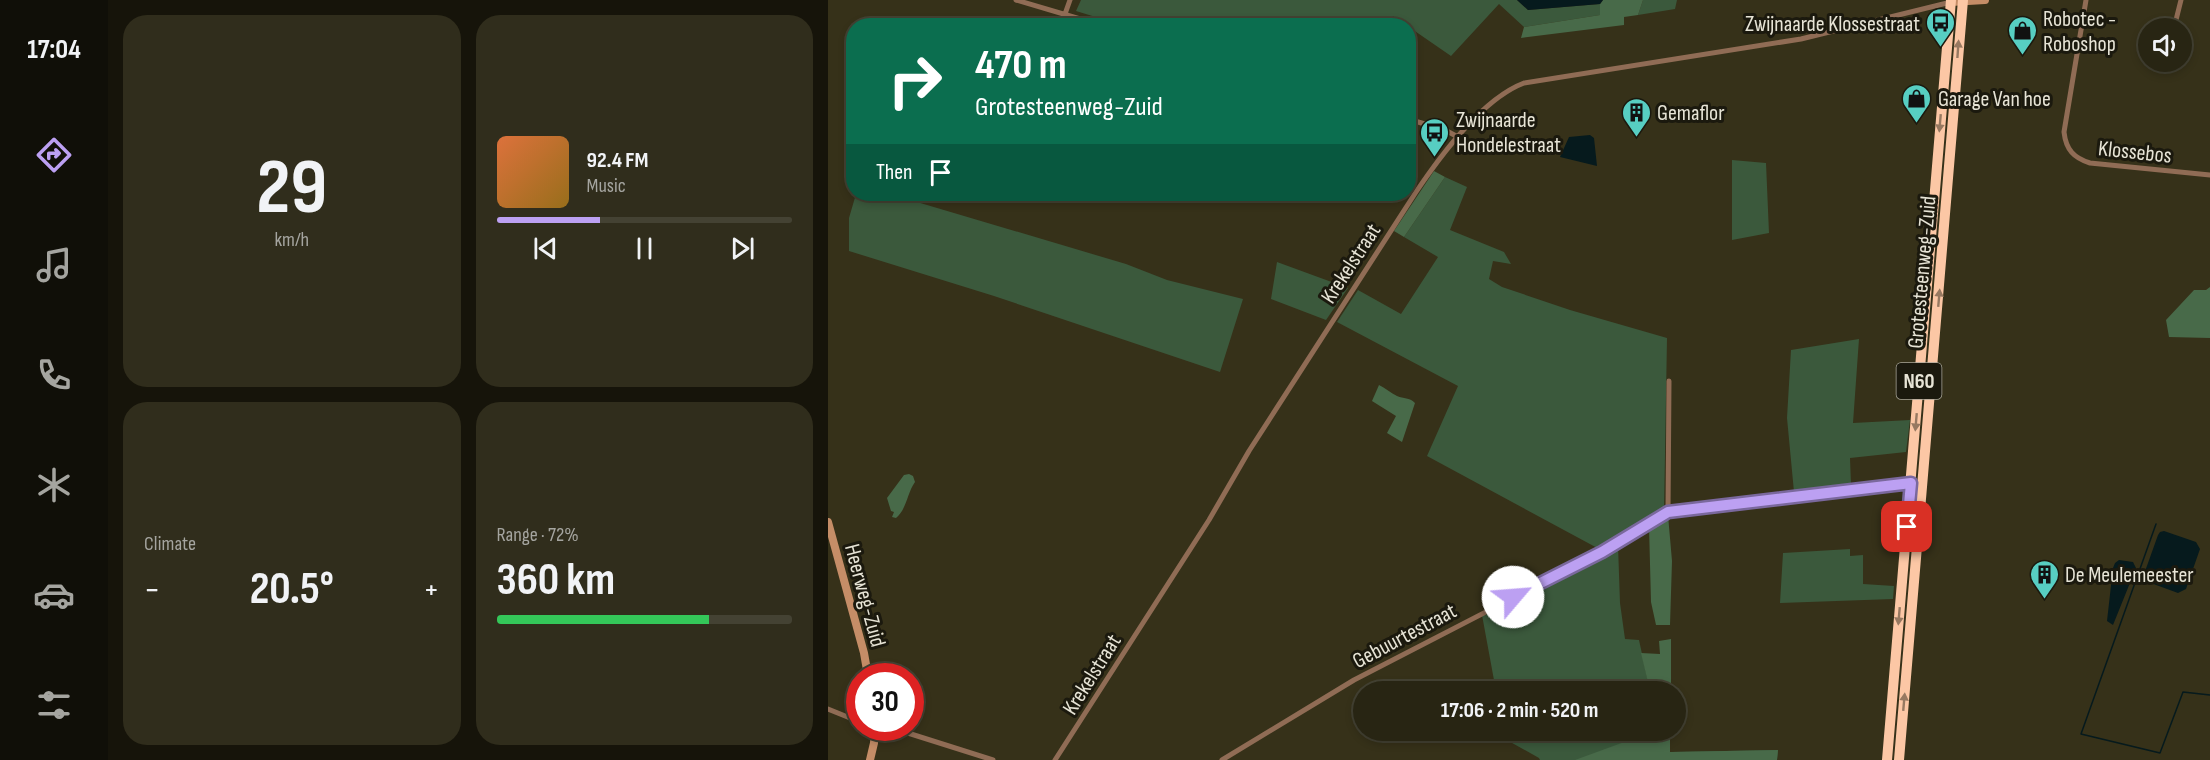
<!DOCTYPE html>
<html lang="en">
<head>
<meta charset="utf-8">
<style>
	:root { --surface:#282513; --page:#302d1c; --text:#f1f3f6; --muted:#a5a5a0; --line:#444233; --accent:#bca0f2 }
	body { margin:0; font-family:"Sofia Sans Condensed",sans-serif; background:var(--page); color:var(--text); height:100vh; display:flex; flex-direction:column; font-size:22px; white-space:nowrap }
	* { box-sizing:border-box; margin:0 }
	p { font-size:20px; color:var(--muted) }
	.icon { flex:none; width:33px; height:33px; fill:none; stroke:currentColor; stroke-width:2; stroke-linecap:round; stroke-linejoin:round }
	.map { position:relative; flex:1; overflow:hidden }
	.drawer { display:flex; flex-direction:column; gap:15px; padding:15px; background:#16140a; width:720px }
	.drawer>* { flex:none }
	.banner { position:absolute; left:18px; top:18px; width:570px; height:183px; border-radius:24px; box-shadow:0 3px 9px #0003,0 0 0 2px var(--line); background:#0b6e4f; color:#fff; overflow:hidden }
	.tools { position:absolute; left:1310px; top:18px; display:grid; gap:12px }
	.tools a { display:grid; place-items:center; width:54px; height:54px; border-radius:50%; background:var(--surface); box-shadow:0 3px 9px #0003,0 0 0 2px var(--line); font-size:30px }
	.speed { position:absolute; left:18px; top:663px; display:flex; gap:12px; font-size:30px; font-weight:700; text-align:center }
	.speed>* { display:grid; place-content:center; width:78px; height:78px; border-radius:50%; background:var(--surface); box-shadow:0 3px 9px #0003,0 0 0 2px var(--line); line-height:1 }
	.speed .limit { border:9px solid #d22; background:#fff; color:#111 }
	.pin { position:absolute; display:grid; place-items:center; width:51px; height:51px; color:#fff; margin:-26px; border-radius:12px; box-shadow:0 3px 9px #0006 }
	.me { position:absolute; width:66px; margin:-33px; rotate:63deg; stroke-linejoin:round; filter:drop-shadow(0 0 4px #0008) }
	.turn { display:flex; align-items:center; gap:21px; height:126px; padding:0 30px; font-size:27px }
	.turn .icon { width:78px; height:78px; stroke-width:2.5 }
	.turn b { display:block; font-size:42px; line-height:51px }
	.then { display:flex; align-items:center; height:57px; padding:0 30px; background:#0003; gap:12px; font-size:22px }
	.big { font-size:45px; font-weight:700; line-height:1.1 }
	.drawer .card { flex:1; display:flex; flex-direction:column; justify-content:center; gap:9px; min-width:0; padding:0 21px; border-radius:24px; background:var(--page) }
	.drawer .dial { align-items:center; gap:0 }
	.dial b { font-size:78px; line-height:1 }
	.song { display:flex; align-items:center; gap:18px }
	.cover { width:72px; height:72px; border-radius:9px; background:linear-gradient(135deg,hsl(20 70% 55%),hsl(40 70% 35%)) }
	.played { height:6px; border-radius:3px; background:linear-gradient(90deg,var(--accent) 35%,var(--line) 35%) }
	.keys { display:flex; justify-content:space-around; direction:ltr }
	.heat { display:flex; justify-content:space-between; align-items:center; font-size:33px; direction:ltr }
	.charge { height:9px; border-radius:4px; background:linear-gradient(90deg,#34c759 72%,var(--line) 0) }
	.drawer .tiles { flex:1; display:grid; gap:15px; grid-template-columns:repeat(2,1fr) }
	.trip { position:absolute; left:525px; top:681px; width:333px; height:60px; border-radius:30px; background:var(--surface); box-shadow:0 3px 9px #0003,0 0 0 2px var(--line); font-weight:700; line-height:60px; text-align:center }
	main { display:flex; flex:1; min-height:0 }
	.dock { display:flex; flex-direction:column; width:108px; justify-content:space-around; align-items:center; background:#100f08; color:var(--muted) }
	.dock .icon { width:42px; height:42px }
	.dock .active { color:var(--accent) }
	.dock b { font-size:27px; color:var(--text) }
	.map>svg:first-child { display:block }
	.green { fill:#3b593c }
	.forest { fill:#486a49 }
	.water { fill:#061a1d }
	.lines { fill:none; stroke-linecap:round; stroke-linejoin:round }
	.stream { stroke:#061a1d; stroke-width:1.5 }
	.street { stroke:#906c55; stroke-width:5 }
	.secondary { stroke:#c58d67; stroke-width:8 }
	.highway { stroke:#fcc7a5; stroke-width:10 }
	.oneway { fill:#977961 }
	.route-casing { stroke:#7a689d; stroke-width:15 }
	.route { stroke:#bca0f2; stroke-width:10 }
	.labels { text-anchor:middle; stroke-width:6; stroke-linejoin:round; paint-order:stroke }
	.shield { fill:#1b190e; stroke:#aaa79a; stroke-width:1.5 }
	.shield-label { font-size:21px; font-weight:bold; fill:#e7e4d6 }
	.poi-label { font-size:22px; fill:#e7e4d6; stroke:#1b190e; text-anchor:start }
	.street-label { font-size:22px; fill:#e7e4d6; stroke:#1b190e }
</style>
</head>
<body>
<main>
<nav class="dock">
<b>17:04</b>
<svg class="icon active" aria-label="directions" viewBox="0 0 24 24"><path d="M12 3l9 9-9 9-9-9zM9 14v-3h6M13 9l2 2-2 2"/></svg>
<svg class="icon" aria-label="music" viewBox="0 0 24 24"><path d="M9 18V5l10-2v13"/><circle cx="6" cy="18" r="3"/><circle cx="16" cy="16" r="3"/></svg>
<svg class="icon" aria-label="phone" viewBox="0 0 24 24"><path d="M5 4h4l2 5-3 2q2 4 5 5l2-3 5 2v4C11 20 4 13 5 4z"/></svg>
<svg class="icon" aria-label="climate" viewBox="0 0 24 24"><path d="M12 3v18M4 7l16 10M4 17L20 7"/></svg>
<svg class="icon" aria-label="car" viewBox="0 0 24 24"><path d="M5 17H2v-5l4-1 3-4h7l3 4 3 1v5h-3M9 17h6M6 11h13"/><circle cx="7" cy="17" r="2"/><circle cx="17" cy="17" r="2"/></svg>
<svg class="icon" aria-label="filters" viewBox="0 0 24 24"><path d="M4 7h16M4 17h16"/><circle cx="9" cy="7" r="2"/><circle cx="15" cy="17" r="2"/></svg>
</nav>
<section class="drawer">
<div class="tiles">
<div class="card dial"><b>29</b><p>km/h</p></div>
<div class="card">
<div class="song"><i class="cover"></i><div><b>92.4 FM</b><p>Music</p></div></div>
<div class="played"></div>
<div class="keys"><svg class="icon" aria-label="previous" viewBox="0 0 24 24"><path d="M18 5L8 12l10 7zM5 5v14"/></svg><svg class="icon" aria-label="pause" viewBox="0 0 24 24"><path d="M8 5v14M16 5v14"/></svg><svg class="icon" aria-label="next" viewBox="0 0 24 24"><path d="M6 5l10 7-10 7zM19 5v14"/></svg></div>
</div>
<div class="card"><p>Climate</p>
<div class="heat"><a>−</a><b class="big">20.5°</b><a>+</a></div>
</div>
<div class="card"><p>Range · 72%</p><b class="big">360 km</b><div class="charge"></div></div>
</div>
</section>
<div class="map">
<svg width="1382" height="760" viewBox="0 0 1382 760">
	<rect width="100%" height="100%" fill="#363119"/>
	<!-- green -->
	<path class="green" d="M253,0h436l11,10 72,-6v11l-76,12 -25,-23 -48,52 -58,-40 -5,10h-263l-49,-15z
		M815,0h34l-2,9 -37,6z
		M904,160l34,3 3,70 -37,7z
		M617,177l22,10 -17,43 54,22 7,12 -18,-3 -4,18 13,8 68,23 97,28 -3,174 -63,38 -174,-94 31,-70 -121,-64 21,-32 43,24 37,-57 -34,-20z
		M28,194h34l236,70 41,16 76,19 -23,73 -226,-76 -145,-45v-33z
		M449,262l71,26 -22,32 -55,-21z
		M1031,339l-6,84 57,-3 -4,32 -56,6 1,27 -57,7 -7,-74 4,-68z
		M790,545l2,58 5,36 14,1 11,51h-154l-14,-76z
		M1022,549v7l13,-1v29l31,2 -1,13 -113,4 3,-50z
		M822,730v2l20,-1v21l108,-2 -1,10h-237l-1,-2 -34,-19 -2,-8z"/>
	<!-- forest -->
	<path class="forest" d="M775,0h40l-5,15 -14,2v8l-103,13 3,-11 76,-12v-11z
		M606,171l11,6 -41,60 -10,-6z
		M1382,287v51l-41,-1 -3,-17 28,-30h12z
		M551,385c6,3 12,8 18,11 7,3 12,1 18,7l-13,39 -15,-9 9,-17 -24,-15z
		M81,474l4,2 2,6c-8,11 -8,27 -19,36l-4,-1 2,-5 -3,-1 -4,-13 17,-23z
		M840,515l4,46 -2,64h-14l-5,-23 -2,-76z
		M843,639v52h-21l-9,-38 19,1 -1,-13z
		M822,731h20v21l108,-2 -1,10h-202l74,-27z"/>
	<!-- water -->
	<path class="water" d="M689,0h86l-3,4 -72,6z
		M762,135l4,3 3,28 -37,-9 9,-20z
		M1336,531l32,11 4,7 -14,40 -8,4 -30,-11 -5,-5 15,-42 2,-3z
		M1291,560l14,2 3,6 -23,57 -6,-4 6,-53 2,-5z"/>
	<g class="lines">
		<!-- stream -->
		<path class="stream" d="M1328,524l-75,210 79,19 23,-61 27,3"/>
		<!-- street -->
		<path class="street" d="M188,0l88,26
			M1258,0l-22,132c2,18 10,26 26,31l120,12
			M237,14l5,-14
			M1346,28l7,-28
			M580,119l37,11 13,7
			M840,512l1,-131
			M0,709l32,13
			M64,728l101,32
			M227,760l154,-240 40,-69 167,-259c25,-37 66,-93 108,-109l277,-44 150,-37
			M394,760l132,-80 248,-128 66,-40 243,-29"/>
		<!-- secondary -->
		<path class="secondary" d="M1123,2l34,-2
			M0,522l36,131 4,23
			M42,760l4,-17 1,-15"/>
		<!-- highway -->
		<path class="highway" d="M1059,760l64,-760
			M1071,760l64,-760"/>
	</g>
	<!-- one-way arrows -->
	<defs><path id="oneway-solid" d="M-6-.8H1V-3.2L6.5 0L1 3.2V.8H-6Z" transform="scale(1.5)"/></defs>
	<g class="oneway">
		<use href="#oneway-solid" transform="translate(1130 49) rotate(-86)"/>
		<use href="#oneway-solid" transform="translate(1112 123) rotate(95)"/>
		<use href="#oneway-solid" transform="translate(1111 298) rotate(-85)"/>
		<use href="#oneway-solid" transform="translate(1088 422) rotate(95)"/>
		<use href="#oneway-solid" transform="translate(1071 616) rotate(95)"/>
		<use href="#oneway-solid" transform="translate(1076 702) rotate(-85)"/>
	</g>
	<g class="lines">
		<defs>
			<path id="route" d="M685,597l89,-45 66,-40 243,-29 -4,44"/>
		</defs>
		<!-- route casing -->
		<use href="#route" class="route-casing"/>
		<!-- route -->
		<use href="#route" class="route"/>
	</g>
	<!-- icons -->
	<defs>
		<symbol id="bus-pin" viewBox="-11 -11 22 30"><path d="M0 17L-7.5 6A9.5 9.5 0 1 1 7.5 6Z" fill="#57cec2" stroke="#1b190e"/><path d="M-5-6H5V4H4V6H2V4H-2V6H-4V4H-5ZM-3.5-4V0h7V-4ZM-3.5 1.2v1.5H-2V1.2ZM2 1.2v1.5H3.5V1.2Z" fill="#111"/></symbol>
		<symbol id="shop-pin" viewBox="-11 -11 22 30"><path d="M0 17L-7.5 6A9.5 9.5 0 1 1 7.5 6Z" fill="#57cec2" stroke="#1b190e"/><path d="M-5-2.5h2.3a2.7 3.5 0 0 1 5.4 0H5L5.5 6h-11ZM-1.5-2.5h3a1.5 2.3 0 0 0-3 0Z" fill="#111"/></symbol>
		<symbol id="building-pin" viewBox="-11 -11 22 30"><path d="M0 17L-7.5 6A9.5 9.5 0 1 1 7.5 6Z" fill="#57cec2" stroke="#1b190e"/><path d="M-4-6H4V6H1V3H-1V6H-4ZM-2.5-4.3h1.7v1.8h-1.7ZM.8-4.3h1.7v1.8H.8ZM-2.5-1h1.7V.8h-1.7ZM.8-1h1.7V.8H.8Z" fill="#111"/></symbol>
	</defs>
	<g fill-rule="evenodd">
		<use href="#bus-pin" x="1096" y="6" width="33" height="45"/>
		<use href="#shop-pin" x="1178" y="14" width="33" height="45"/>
		<use href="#shop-pin" x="1072" y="82" width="33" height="45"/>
		<use href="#building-pin" x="792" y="96" width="33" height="45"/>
		<use href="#bus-pin" x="590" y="116" width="33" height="45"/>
		<use href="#building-pin" x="1200" y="558" width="33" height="45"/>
	</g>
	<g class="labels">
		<!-- shield labels -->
		<rect class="shield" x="1068.5" y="363" width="45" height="36" rx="4.5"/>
		<g class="shield-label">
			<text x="1091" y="388">N60</text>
		</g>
		<!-- poi labels -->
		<g class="poi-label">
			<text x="1215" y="26">Robotec -<tspan x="1215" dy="25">Roboshop</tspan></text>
			<text x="1092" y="31" text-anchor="end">Zwijnaarde Klossestraat</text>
			<text x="1110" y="106">Garage Van hoe</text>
			<text x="829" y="120">Gemaflor</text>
			<text x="628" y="127">Zwijnaarde<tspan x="628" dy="25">Hondelestraat</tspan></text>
			<text x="1237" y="582">De Meulemeester</text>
		</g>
		<!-- street labels -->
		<g class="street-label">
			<text transform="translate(1307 151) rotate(6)" y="8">Klossebos</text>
			<text transform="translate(522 263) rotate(-57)" y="8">Krekelstraat</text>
			<text transform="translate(1093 272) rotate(-85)" y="8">Grotesteenweg-Zuid</text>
			<text transform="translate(38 595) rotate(75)" y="8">Heerweg-Zuid</text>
			<text transform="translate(576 635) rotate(-28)" y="8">Gebuurtestraat</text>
			<text transform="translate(263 674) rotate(-58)" y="8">Krekelstraat</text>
		</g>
	</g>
</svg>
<div class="tools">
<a><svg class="icon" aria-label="sound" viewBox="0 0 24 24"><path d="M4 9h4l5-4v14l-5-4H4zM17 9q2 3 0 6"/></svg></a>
</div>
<div class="speed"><div class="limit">30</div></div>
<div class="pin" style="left:1079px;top:527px;background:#d93025"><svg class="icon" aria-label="arrive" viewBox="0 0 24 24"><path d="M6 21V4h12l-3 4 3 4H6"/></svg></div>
<svg class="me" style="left:685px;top:597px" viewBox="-20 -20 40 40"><circle r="19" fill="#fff"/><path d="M0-13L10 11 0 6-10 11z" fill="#bca0f2"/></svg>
<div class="trip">17:06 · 2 min · 520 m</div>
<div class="banner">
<div class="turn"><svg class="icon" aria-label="right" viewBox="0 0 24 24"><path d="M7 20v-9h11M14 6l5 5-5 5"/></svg><div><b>470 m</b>Grotesteenweg-Zuid</div></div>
<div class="then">Then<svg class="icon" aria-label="arrive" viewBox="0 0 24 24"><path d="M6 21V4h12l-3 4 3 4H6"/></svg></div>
</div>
</div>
</main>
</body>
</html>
